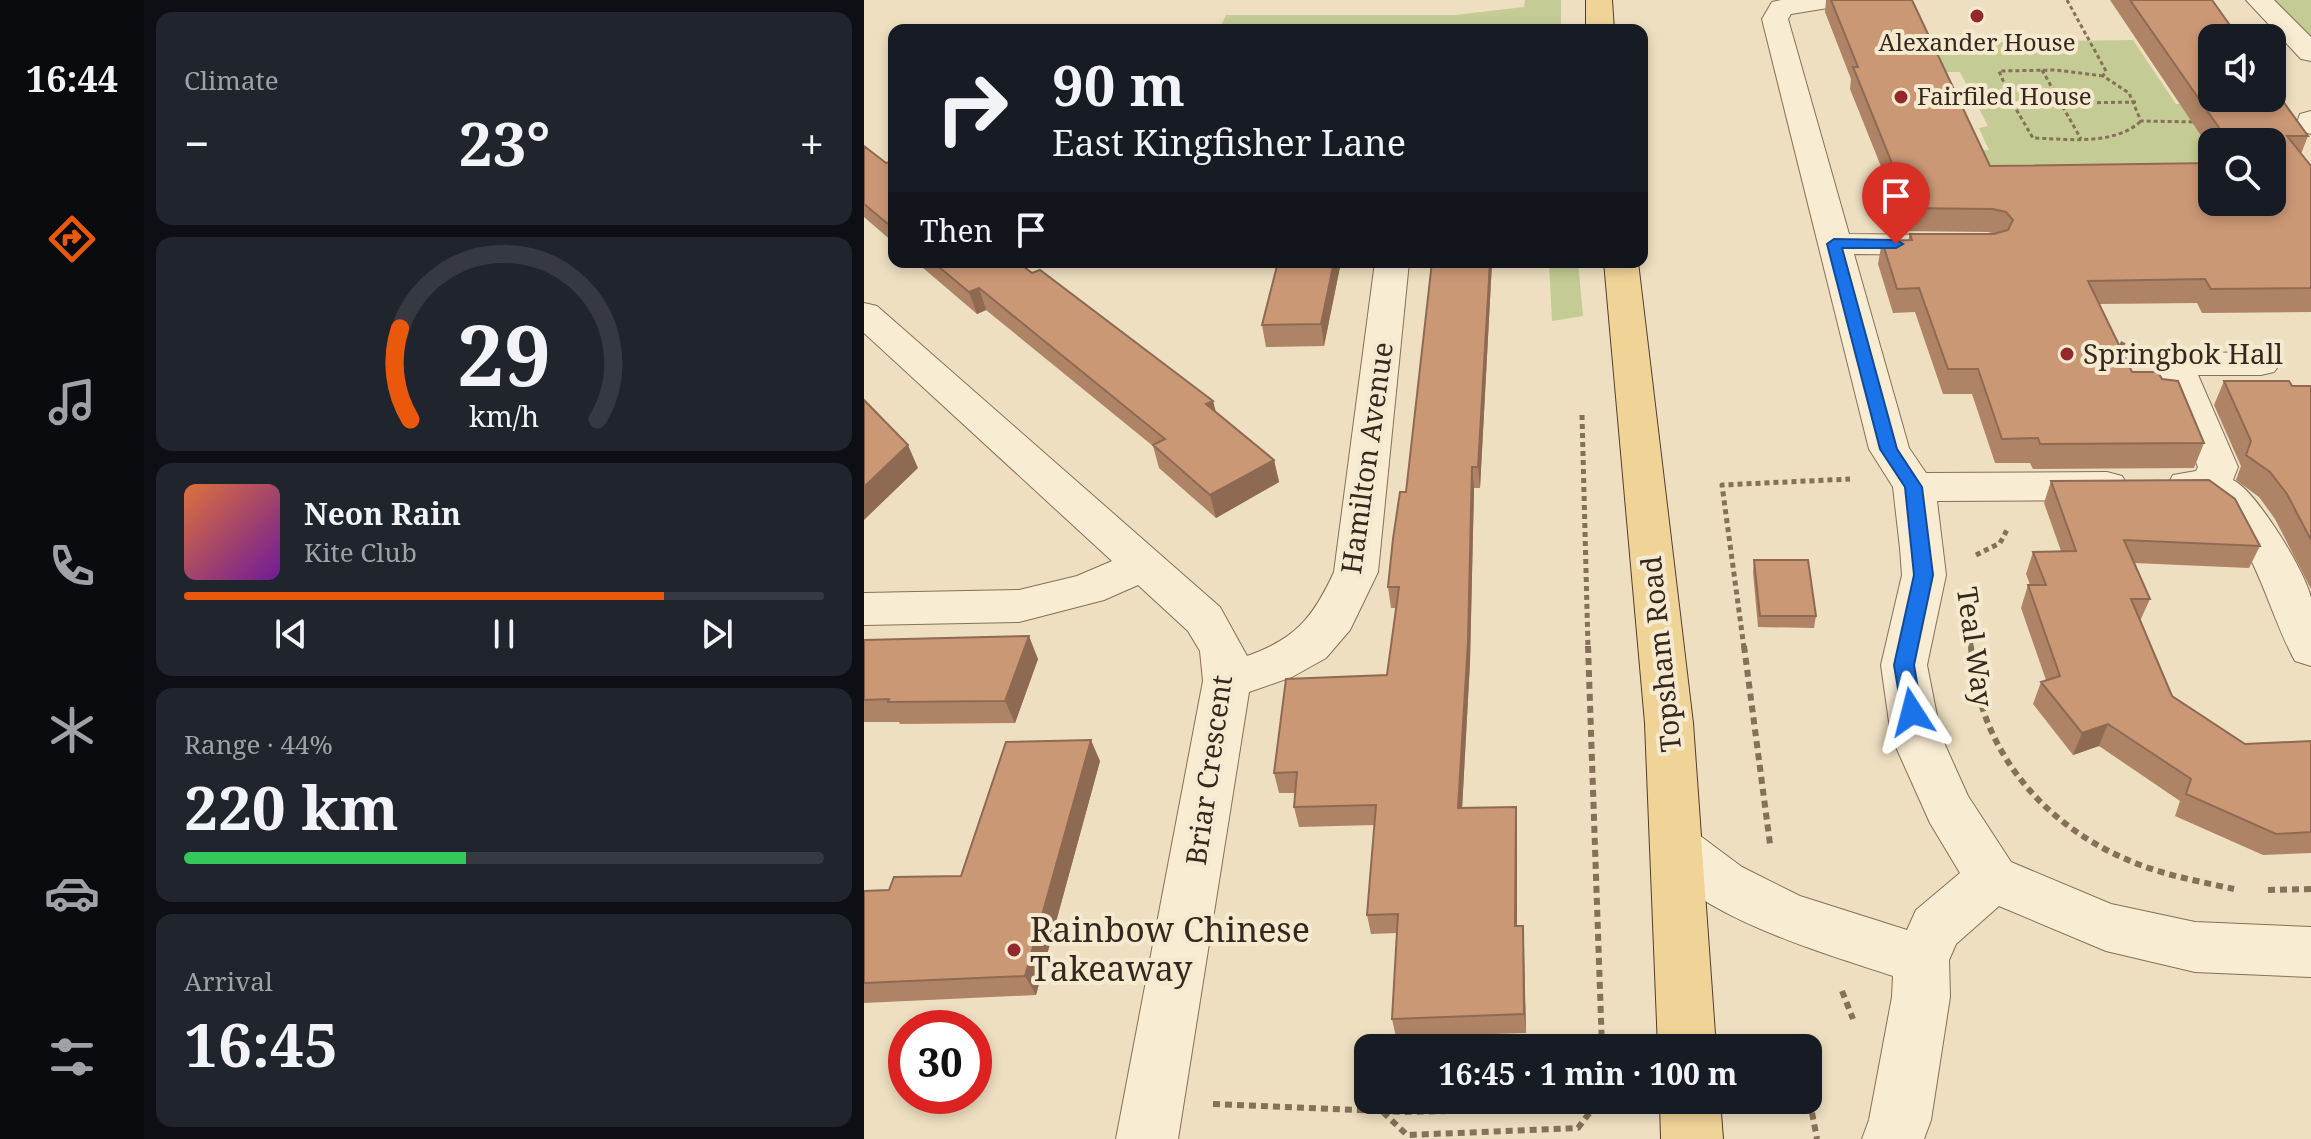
<!DOCTYPE html>
<html lang="en">
<head>
<meta charset="utf-8">
<style>
	:root { --surface:#171b24; --page:#20242c; --text:#f1f3f6; --muted:#9ea1a6; --line:#363941; --accent:#ea580c }
	body { margin:0; font-family:"Noto Serif",serif; background:var(--page); color:var(--text); height:100vh; display:flex; flex-direction:column; font-size:30px; white-space:nowrap }
	* { box-sizing:border-box; margin:0 }
	p { font-size:26px; color:var(--muted) }
	.icon { flex:none; width:44px; height:44px; fill:none; stroke:currentColor; stroke-width:2; stroke-linecap:round; stroke-linejoin:round }
	.map { position:relative; flex:1; overflow:hidden }
	.sheet { display:flex; flex-direction:column; gap:12px; padding:12px; background:#0d0f14; width:720px }
	.sheet>* { flex:none }
	.banner { position:absolute; left:24px; top:24px; width:760px; height:244px; border-radius:16px; box-shadow:0 4px 12px #0003; background:#171b24; color:var(--text); overflow:hidden }
	.buttons { position:absolute; left:1334px; top:24px; display:grid; gap:16px }
	.buttons a { display:grid; place-items:center; width:88px; height:88px; border-radius:16px; background:var(--surface); box-shadow:0 4px 12px #0003; font-size:40px }
	.speed { position:absolute; left:24px; top:1010px; display:flex; gap:16px; font-size:40px; font-weight:700; text-align:center }
	.speed>* { display:grid; place-content:center; width:104px; height:104px; border-radius:50%; background:var(--surface); box-shadow:0 4px 12px #0003; line-height:1 }
	.speed .limit { border:12px solid #d22; background:#fff; color:#111 }
	.pin { position:absolute; display:grid; place-items:center; width:68px; height:68px; color:#fff; margin:-82px -34px; border-radius:50% 50% 50% 0; rotate:-45deg; box-shadow:0 0 8px #0007 }
	.pin .icon { rotate:45deg }
	.me { position:absolute; width:88px; margin:-44px; rotate:351deg; stroke-linejoin:round; filter:drop-shadow(0 0 6px #0008) }
	.turn { display:flex; align-items:center; gap:28px; height:168px; padding:0 32px; font-size:36px }
	.turn .icon { width:104px; height:104px; stroke-width:2.5 }
	.turn b { display:block; font-size:56px; line-height:68px }
	.then { display:flex; align-items:center; height:76px; padding:0 32px; background:#0003; gap:16px; font-size:30px }
	.big { font-size:60px; font-weight:700; line-height:1.1 }
	.sheet .tile { flex:1; display:flex; flex-direction:column; justify-content:center; gap:12px; min-width:0; padding:0 28px; border-radius:16px; background:var(--page) }
	.sheet .dial { align-items:center; gap:0 }
	.dial svg { height:208px; overflow:visible; fill:none; stroke:var(--line); stroke-width:7; stroke-linecap:round; text-anchor:middle }
	.dial text { fill:var(--text); stroke:none }
	.song { display:flex; align-items:center; gap:24px }
	.cover { width:96px; height:96px; border-radius:12px; background:linear-gradient(135deg,hsl(20 70% 55%),hsl(280 70% 35%)) }
	.played { height:8px; border-radius:4px; background:linear-gradient(90deg,var(--accent) 75%,var(--line) 75%) }
	.keys { display:flex; justify-content:space-around; direction:ltr }
	.heat { display:flex; justify-content:space-between; align-items:center; font-size:44px; direction:ltr }
	.charge { height:12px; border-radius:6px; background:linear-gradient(90deg,#34c759 44%,var(--line) 0) }
	.trip { position:absolute; left:490px; top:1034px; width:468px; height:80px; border-radius:16px; background:var(--surface); box-shadow:0 4px 12px #0003; font-weight:700; line-height:80px; text-align:center }
	main { display:flex; flex:1; min-height:0 }
	.menu { display:flex; flex-direction:column; width:144px; justify-content:space-around; align-items:center; background:#090b0e; color:var(--muted) }
	.menu .icon { width:56px; height:56px }
	.menu .active { color:var(--accent) }
	.menu b { font-size:36px; color:var(--text) }
	.map>svg:first-child { display:block }
	.green { fill:#c5cb94 }
	.lines { fill:none; stroke-linecap:round; stroke-linejoin:round }
	.minor-casing { stroke:#857058; stroke-width:2 }
	.major-casing { stroke:#533e2d; stroke-width:2 }
	.path-far2 { stroke:#857058; stroke-width:3; stroke-dasharray:4 3; stroke-linecap:butt }
	.path-far1 { stroke:#857058; stroke-width:5; stroke-dasharray:5 4; stroke-linecap:butt }
	.path { stroke:#857058; stroke-width:6; stroke-dasharray:7 5; stroke-linecap:butt }
	.minor { fill:#f8ecd3; fill-rule:evenodd }
	.major { fill:#f0d397; fill-rule:evenodd }
	.path-bridge { stroke:#857058; stroke-width:6; stroke-dasharray:7 5; stroke-linecap:butt }
	.wall { fill:#af8365 }
	.shaded-wall { fill:#8e6a53 }
	.building { fill:#cb9876; stroke:#8e6a53; stroke-width:2 }
	.route { fill:#1a73e8; stroke:#114b97; stroke-width:2 }
	.poi-dot { fill:#93292c; stroke:#f5e9cf; stroke-width:3 }
	.labels { text-anchor:middle; stroke-width:8; stroke-linejoin:round; paint-order:stroke }
	.far-poi-label { font-size:24px; fill:#35281d; stroke:#f5e9cf }
	.poi-label { font-size:28px; fill:#35281d; stroke:#f5e9cf; text-anchor:start }
	.street-label { font-size:28px; fill:#35281d; stroke:#f5e9cf }
	.near-poi-label { font-size:34px; fill:#35281d; stroke:#f5e9cf; text-anchor:start }
</style>
</head>
<body>
<main>
<nav class="menu">
<b>16:44</b>
<svg class="icon active" aria-label="directions" viewBox="0 0 24 24"><path d="M12 3l9 9-9 9-9-9zM9 14v-3h6M13 9l2 2-2 2"/></svg>
<svg class="icon" aria-label="music" viewBox="0 0 24 24"><path d="M9 18V5l10-2v13"/><circle cx="6" cy="18" r="3"/><circle cx="16" cy="16" r="3"/></svg>
<svg class="icon" aria-label="phone" viewBox="0 0 24 24"><path d="M5 4h4l2 5-3 2q2 4 5 5l2-3 5 2v4C11 20 4 13 5 4z"/></svg>
<svg class="icon" aria-label="climate" viewBox="0 0 24 24"><path d="M12 3v18M4 7l16 10M4 17L20 7"/></svg>
<svg class="icon" aria-label="car" viewBox="0 0 24 24"><path d="M5 17H2v-5l4-1 3-4h7l3 4 3 1v5h-3M9 17h6M6 11h13"/><circle cx="7" cy="17" r="2"/><circle cx="17" cy="17" r="2"/></svg>
<svg class="icon" aria-label="filters" viewBox="0 0 24 24"><path d="M4 7h16M4 17h16"/><circle cx="9" cy="7" r="2"/><circle cx="15" cy="17" r="2"/></svg>
</nav>
<section class="sheet">
<div class="tile"><p>Climate</p>
<div class="heat"><a>−</a><b class="big">23°</b><a>+</a></div>
</div>
<div class="tile dial"><svg viewBox="0 0 100 80">
<path d="M14 69A42 42 0 1 1 86 69"/>
<path d="M14 69A42 42 0 0 1 10 34" stroke="#ea580c"/>
<text x="50" y="56" font-size="32" font-weight="700">29</text>
<text x="50" y="72" font-size="11">km/h</text>
</svg></div>
<div class="tile">
<div class="song"><i class="cover"></i><div><b>Neon Rain</b><p>Kite Club</p></div></div>
<div class="played"></div>
<div class="keys"><svg class="icon" aria-label="previous" viewBox="0 0 24 24"><path d="M18 5L8 12l10 7zM5 5v14"/></svg><svg class="icon" aria-label="pause" viewBox="0 0 24 24"><path d="M8 5v14M16 5v14"/></svg><svg class="icon" aria-label="next" viewBox="0 0 24 24"><path d="M6 5l10 7-10 7zM19 5v14"/></svg></div>
</div>
<div class="tile"><p>Range · 44%</p><b class="big">220 km</b><div class="charge"></div></div>
<div class="tile"><p>Arrival</p><b class="big">16:45</b></div>
</section>
<div class="map">
<svg width="1447" height="1139" viewBox="0 0 1447 1139">
	<rect width="100%" height="100%" fill="#eddfc0"/>
	<!-- green -->
	<path class="green" d="M661,0h36v30h-342l7,-15h229l69,-8z
		M1405,0h42v44z
		M1074,36l5,7 190,-3 43,64 91,-1 -61,36 6,11v29l-229,3 -13,-31 19,-1 -10,-22 9,-2 -28,-54h-18l-28,-34z
		M685,262h29l5,54 -31,5z"/>
	<g class="lines">
		<defs>
			<path id="minor" d="M917,0h63l-4,6 -49,8 -3,5 61,215 93,1 12,3 5,7 -5,7 -12,3 -88,-1 55,194 17,25 181,-1 15,4 6,10 -6,10 -15,4 -170,1 9,74 -19,90 14,71 27,60 43,66 100,42 84,18 116,5v50l-116,-5 -89,-21 -107,-45 -43,38 -7,16 1,37 -19,123 -7,19h-62l7,-19 23,-123 1,-21c-66,-22 -212,-63 -243,-128l7,-16 19,-6 19,6 47,35 58,29 107,34 9,-20 44,-37 -30,-50 -39,-87 -10,-71 21,-90 -2,-27 -7,-61 -24,-38 -107,-430 10,-17z
				M1382,0h28l37,37v24l-10,-2z
				M1447,111v23l-11,-3 -4,-6 4,-11z
				M511,262h34l-31,310 -28,58 -24,28 -34,19 -43,15 -71,447h-62l87,-458 -3,-30 -12,-20 -50,-46 -34,15 -85,22 -155,3v-32l155,-3 58,-14 35,-15 -248,-228v-30l13,3 343,301 27,49c48,-17 66,-38 87,-84z
				M1310,352l87,1 13,3 6,8 -6,8 -13,3h-63l40,92 -5,13c23,11 73,92 78,118 0,21 0,47 0,68l-16,-5c-26,-46 -42,-126 -86,-158 -9,-7 -24,-5 -36,-8l-6,-10 6,-10 23,-4 2,-4 -43,-104 6,-8z"/>
			<path id="major" d="M722,0h26l2,30h-28z
				M740,262h34l55,461 23,325h-58l-13,-325z
				M796,1100h60l3,39h-62z"/>
		</defs>
		<!-- minor casing -->
		<use href="#minor" class="minor-casing"/>
		<!-- major casing -->
		<use href="#major" class="major-casing"/>
		<!-- path-far2 -->
		<path class="path-far2" d="M1203,0l39,71 -3,5 26,17 12,28 55,1
			M1178,70l39,69
			M1239,76l-47,-6 -57,1 14,33 20,34c34,1 81,8 108,-17
			M1149,104l125,-2"/>
		<!-- path-far1 -->
		<path class="path-far1" d="M1248,339l19,10
			M718,415l6,233
			M1112,555l24,-12 7,-13
			M1106,623l1,25
			M880,648l-22,-163 128,-6"/>
		<!-- path -->
		<path class="path" d="M724,646l14,402
			M880,646l26,198
			M1107,646c5,98 67,176 157,214 34,15 70,21 106,29
			M1404,890l43,-1
			M978,991l11,28
			M349,1104l192,8 128,-3
			M519,1112l24,23 171,-7 21,-28"/>
		<!-- minor -->
		<use href="#minor" class="minor"/>
		<!-- major -->
		<use href="#major" class="major"/>
		<!-- path-bridge -->
		<path class="path-bridge" d="M669,1109l277,-7 7,37"/>
	</g>
	<!-- wall -->
	<path class="wall" d="M962,0h86l78,166 222,36 60,-60h-60v10l-102,-152h102l96,136 -7,18 10,12v146l-109,1 -5,-10 -98,1 33,68 30,7 42,64 -10,25 -161,1 -3,-6h-35l-23,-69h-29l-28,-82 -22,1 -15,-49 4,-23 26,-1 2,-6h86l-8,-2 -92,-1 -9,-25 3,-17 -40,-100 1,-10 -26,-67z
		M0,146l22,17 8,-1v81l-30,-26z
		M52,262h102l14,11 181,128 3,11 58,48 5,22 -63,36 -57,-50 -6,-22 -167,-136 -9,4z
		M414,262h63l-17,84 -58,1 -4,-22z
		M628,262l-12,226h-6l-4,174 -8,146 55,19v99h6l3,107 -130,4 -4,-18 5,-86 -26,1 -4,-19 8,-90 -76,2 -5,-20 1,-14h-16l-5,-20 113,-98 9,-67h-5l-3,-21 18,-95z
		M1360,381l68,5h19v203l-36,-70 -16,-22 -23,-17 5,-14 -27,-61z
		M1187,481l209,65 -11,22 -115,-5 16,36 -10,22 32,75 73,48 66,-3v112l-48,2 -88,-39 5,-15 -81,-55 -26,9 -40,-51 8,-22 5,-2 -25,-72 7,-23h2l-4,-11 7,-22 28,-1 -17,-48z
		M890,560l62,56 -2,12 -56,-1 -5,-55z
		M0,640l174,19 -23,64 -115,1 -1,-2h-35z
		M236,761l-64,234 -172,8v-112l25,-1 72,-14z"/>
	<!-- shaded-wall -->
	<path class="shaded-wall" d="M470,262h7l-17,84 -3,-22z
		M626,262h2l-12,226 -2,-21z
		M115,288l7,22 -9,4 -8,-22z
		M349,401l5,22 -12,-19z
		M44,445l10,23 -54,52v-33z
		M410,460l5,22 -63,36 -6,-23z
		M608,467l2,21 -4,174 -9,167 -3,-21z
		M165,636l9,23 -23,64 -10,-22z
		M1244,724l-9,22 -26,9 9,-22z
		M227,740l9,21 -64,234 -11,-19z
		M652,807l1,20v119l-2,-20z
		M659,926l1,19 2,88 -2,-19z"/>
	<!-- building -->
	<path class="building" d="M967,0h81l78,166 222,-3v39h60v-60h-43l-99,-142h82l27,38h-27v60h60v-12l36,50h-21l24,30v122l-100,1 -6,-10 -117,2 44,91h26l4,7 16,2 26,62 -164,1 -2,-6 -36,1 -24,-70h-30l-29,-81 -22,1 -15,-48 30,-1 -2,-6h84l14,-4 5,-10 -7,-8 -13,-3 -93,-1 -9,-25h9l-47,-116h5z
		M0,146l22,17 7,-2 1,1v67l-30,-25z
		M69,262h85l14,11 8,-3 173,131 -7,3 68,56 -64,35 -57,-50 12,-6 -186,-151 -10,4z
		M414,262h56l-13,62 -59,1z
		M568,262h58l-12,205h-6l-4,174 -10,167 58,-1 -1,119h8l1,88 -132,5 6,-105 -31,1 9,-110 -82,2 3,-35 -23,1 12,-94 101,-4 12,-88h-11l5,-48 7,-47h6z
		M1360,381h65l3,5h19v154l-24,-46 -17,-22 -24,-17 5,-14z
		M0,400l44,45 -44,42z
		M1345,480l26,19 25,47 -136,-6 26,59h-19l41,97 73,48 66,-3v91l-35,2 -90,-40 5,-15 -83,-55 -26,9 -41,-51 19,-6 -32,-91h18l-13,-33 43,-1 -25,-70z
		M890,560h54l8,56h-56z
		M165,636l-24,65 -117,1 1,-3 -25,1v-60z
		M227,740l-66,236 -161,7v-92l25,-1 5,-13 67,-1 45,-134z"/>
	<!-- route -->
	<path class="route" d="M970,239l62,1 7,4 -7,4h-54l55,201 25,38 11,88 -19,90 8,47 -3,6h-14l-3,-6 -8,-47 20,-90 -9,-88 -25,-38 -53,-205z"/>
	<!-- markers -->
	<g class="poi-dot">
		<circle cx="1113" cy="16" r="8"/>
		<circle cx="1037" cy="97" r="8"/>
		<circle cx="1203" cy="354" r="8"/>
		<circle cx="150" cy="950" r="8"/>
	</g>
	<g class="labels">
		<!-- far-poi labels -->
		<g class="far-poi-label">
			<text x="1113" y="51">Alexander House</text>
			<text x="1053" y="105" text-anchor="start">Fairfiled House</text>
		</g>
		<!-- poi labels -->
		<g class="poi-label">
			<text x="1219" y="364">Springbok Hall</text>
		</g>
		<!-- street labels -->
		<g class="street-label">
			<text transform="translate(503 458) rotate(-82)" y="10">Hamilton Avenue</text>
			<text transform="translate(1111 647) rotate(82)" y="10">Teal Way</text>
			<text transform="translate(797 654) rotate(-96)" y="10">Topsham Road</text>
			<text transform="translate(345 770) rotate(-82)" y="10">Briar Crescent</text>
		</g>
		<!-- near-poi labels -->
		<g class="near-poi-label">
			<text x="166" y="942">Rainbow Chinese<tspan x="166" dy="39">Takeaway</tspan></text>
		</g>
	</g>
</svg>
<div class="buttons">
<a><svg class="icon" aria-label="sound" viewBox="0 0 24 24"><path d="M4 9h4l5-4v14l-5-4H4zM17 9q2 3 0 6"/></svg></a>
<a><svg class="icon" aria-label="search" viewBox="0 0 24 24"><circle cx="10" cy="10" r="6"/><path d="M15 15l6 6"/></svg></a>
</div>
<div class="speed"><div class="limit">30</div></div>
<div class="pin" style="left:1032px;top:244px;background:#d93025"><svg class="icon" aria-label="arrive" viewBox="0 0 24 24"><path d="M6 21V4h12l-3 4 3 4H6"/></svg></div>
<svg class="me" style="left:1048px;top:712px" viewBox="-20 -20 40 40"><path d="M0-17L14 15 0 8-14 15z" fill="#1a73e8" stroke="#fff" stroke-width="4"/></svg>
<div class="trip">16:45 · 1 min · 100 m</div>
<div class="banner">
<div class="turn"><svg class="icon" aria-label="right" viewBox="0 0 24 24"><path d="M7 20v-9h11M14 6l5 5-5 5"/></svg><div><b>90 m</b>East Kingfisher Lane</div></div>
<div class="then">Then<svg class="icon" aria-label="arrive" viewBox="0 0 24 24"><path d="M6 21V4h12l-3 4 3 4H6"/></svg></div>
</div>
</div>
</main>
</body>
</html>
